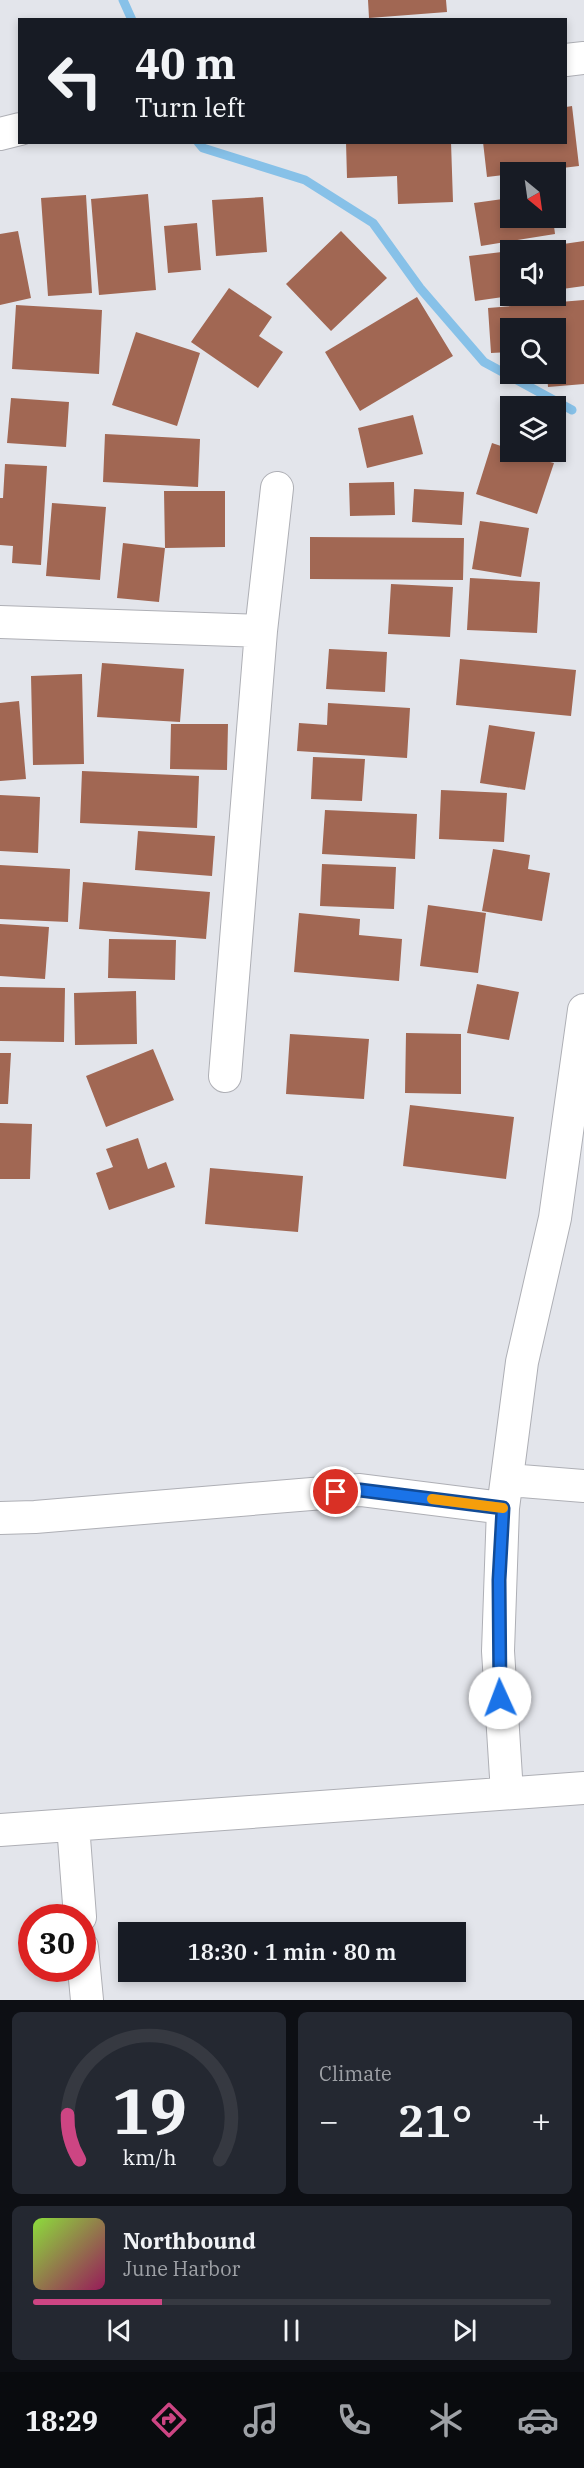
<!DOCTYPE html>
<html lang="en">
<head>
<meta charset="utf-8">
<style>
	:root { --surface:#171b24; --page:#242831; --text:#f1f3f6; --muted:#9ea1a6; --line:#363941; --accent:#cd4583 }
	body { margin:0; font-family:"IBM Plex Serif",serif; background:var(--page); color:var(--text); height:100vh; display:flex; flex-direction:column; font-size:22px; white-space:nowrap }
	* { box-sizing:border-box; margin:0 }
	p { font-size:20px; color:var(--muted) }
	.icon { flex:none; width:33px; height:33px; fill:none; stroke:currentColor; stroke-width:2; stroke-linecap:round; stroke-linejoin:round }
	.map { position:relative; height:2000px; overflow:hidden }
	.sheet { display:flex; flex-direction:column; gap:12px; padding:12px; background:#0d0f14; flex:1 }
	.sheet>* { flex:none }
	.hud { position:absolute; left:18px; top:18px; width:549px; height:126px; border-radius:0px; box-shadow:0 3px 9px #0003; background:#171b24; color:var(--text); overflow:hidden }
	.needle { width:39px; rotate:151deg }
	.controls { position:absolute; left:500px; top:162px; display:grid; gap:12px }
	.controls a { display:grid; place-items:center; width:66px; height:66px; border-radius:0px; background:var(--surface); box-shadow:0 3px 9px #0003; font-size:30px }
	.speed { position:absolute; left:18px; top:1904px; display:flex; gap:12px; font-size:30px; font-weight:700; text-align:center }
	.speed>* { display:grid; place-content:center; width:78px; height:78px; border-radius:50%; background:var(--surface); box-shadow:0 3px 9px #0003; line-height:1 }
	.speed .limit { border:9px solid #d22; background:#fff; color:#111 }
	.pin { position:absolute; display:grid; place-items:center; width:51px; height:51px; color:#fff; margin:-26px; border:3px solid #fff; border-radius:50%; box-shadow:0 2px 6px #0007 }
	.me { position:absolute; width:66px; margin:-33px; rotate:358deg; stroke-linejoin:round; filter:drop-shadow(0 0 4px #0008) }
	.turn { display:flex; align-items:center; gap:21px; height:126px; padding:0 18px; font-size:27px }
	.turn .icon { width:78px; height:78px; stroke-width:2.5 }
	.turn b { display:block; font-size:42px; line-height:51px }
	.big { font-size:45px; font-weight:600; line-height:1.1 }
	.sheet .tile { flex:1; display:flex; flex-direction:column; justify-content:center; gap:9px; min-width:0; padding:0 21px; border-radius:9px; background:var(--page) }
	.sheet .dial { align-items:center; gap:0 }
	.dial svg { height:156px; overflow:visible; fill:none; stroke:var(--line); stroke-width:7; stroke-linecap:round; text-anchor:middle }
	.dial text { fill:var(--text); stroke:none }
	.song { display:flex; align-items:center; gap:18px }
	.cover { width:72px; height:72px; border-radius:9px; background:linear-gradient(135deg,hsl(90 70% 55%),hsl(330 70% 35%)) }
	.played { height:6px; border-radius:3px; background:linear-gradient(90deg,var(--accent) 25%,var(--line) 25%) }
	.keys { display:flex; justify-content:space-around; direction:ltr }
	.heat { display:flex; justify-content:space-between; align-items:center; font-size:33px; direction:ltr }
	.sheet .tiles { flex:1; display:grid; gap:12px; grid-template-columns:1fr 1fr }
	.tile:last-child { grid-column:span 2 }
	.trip { position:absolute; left:118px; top:1922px; width:348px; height:60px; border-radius:0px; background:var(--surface); box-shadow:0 3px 9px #0003; font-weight:600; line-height:60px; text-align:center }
	.tabs { display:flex; height:96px; justify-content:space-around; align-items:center; background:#090b0e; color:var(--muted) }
	.tabs .icon { width:42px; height:42px }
	.tabs .selected { color:var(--accent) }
	.tabs b { font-size:27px; color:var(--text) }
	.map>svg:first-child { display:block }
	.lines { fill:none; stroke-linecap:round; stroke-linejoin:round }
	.stream { stroke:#87c1e8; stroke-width:9 }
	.building { fill:#a16753 }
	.minor-casing { stroke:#aeafb5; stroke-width:34 }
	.minor { stroke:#fff; stroke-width:32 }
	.route-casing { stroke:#114b97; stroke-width:15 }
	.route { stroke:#1a73e8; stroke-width:10 }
	.slow { stroke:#f59e0b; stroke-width:10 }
</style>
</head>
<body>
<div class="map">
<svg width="584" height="2000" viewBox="0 0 584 2000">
	<rect width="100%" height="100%" fill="#e3e5eb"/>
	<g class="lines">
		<!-- stream -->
		<path class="stream" d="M123,0l9,20
			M198,142l5,6 102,32 68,43 47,65 64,74 88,48"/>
	</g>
	<!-- building -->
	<path class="building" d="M368,0h78l1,12 -78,6z
		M572,106l7,60 -92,11 -4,-35h83v-35z
		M346,142h105l2,60 -55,2 -1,-28 -50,2z
		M148,194l8,96 -57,5 -8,-96z
		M86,195l6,98 -44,3 -7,-98z
		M263,197l4,55 -51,4 -4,-56z
		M510,198v20h43l2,16 -74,12 -7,-43z
		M197,223l4,47 -33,3 -4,-47z
		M18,231l13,67 -31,7v-71z
		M341,231l46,47 -56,53 -45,-47z
		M584,241v45l-29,4v-40h-33z
		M510,251v45l-35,5 -6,-45z
		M229,288l43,29 -13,19 24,16 -25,36 -67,-46z
		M417,297l36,59 -93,55 -35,-59z
		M584,300v84l-36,3 -1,-13h8v-46h-45v24l-19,1 -3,-45z
		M16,305l86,5 -3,64 -87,-5z
		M136,332l64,21 -23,73 -65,-21z
		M11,398l58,4 -3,45 -59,-4z
		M413,415l10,39 -56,14 -9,-40z
		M105,434l95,5 -2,48 -95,-5z
		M492,443l18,6v3l44,11 -17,51 -61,-20z
		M5,464l42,2 -6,99 -29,-2 1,-17 -13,-1v-47h3z
		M394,482l1,33 -45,1 -1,-33z
		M414,489l50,3 -2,33 -50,-3z
		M164,491h61v56l-60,1z
		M52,503l54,4 -6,73 -54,-4z
		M480,521l49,7 -8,49 -49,-8z
		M310,537l154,1 -1,42 -153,-1z
		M123,543l42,5 -6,54 -42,-4z
		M470,578l70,4 -3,51 -70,-3z
		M391,584l62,3 -3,50 -62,-3z
		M329,649l58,3 -2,40 -59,-3z
		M460,659l116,11 -5,46 -115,-11z
		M102,663l82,6 -4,53 -83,-5z
		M82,674l2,90 -51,1 -2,-89z
		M19,701l7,78 -26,2v-78z
		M328,703l82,5 -3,50 -110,-7 2,-28 28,2z
		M171,724h57l-1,46 -57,-1z
		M489,725l46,7 -10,58 -45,-7z
		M313,757l52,2 -3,42 -51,-2z
		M82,771l117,5 -2,52 -117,-5z
		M441,790l66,3 -3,49 -65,-3z
		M0,795l40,2 -2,56 -38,-2z
		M325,810l92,4 -2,45 -93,-5z
		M138,831l77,5 -3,40 -77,-6z
		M493,849l37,6 -2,14 22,4 -8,48 -60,-10z
		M322,864l74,3 -2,42 -74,-3z
		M0,865l70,4 -2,53 -68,-3z
		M83,882l127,10 -4,47 -127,-10z
		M428,905l58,8 -8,60 -58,-7z
		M299,913l61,6 -1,16 43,4 -3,42 -105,-9z
		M0,924l49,3 -4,52 -45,-3z
		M109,939l67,1 -1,40 -67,-2z
		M477,984l42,8 -10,48 -42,-7z
		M0,987l65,1 -1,54 -64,-1z
		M136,991l1,53 -62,1 -1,-52z
		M406,1033l55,1v60l-56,-1z
		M290,1034l79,5 -5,60 -78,-5z
		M153,1049l21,51 -68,27 -20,-51z
		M0,1053h11l-3,51h-8z
		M410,1105l104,12 -8,62 -103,-13z
		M0,1123l32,1 -2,55h-30z
		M138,1138l10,31 18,-7 9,25 -66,23 -13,-37 17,-6 -7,-18z
		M210,1168l93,8 -5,56 -93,-8z"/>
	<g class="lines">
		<defs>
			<path id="minor" d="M566,60l18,-2
				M0,134l20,-5
				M0,622l261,9
				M225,1076l36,-445 16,-143
				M508,1480l76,6
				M0,1518l35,-1 325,-27 143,18
				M507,1793l-9,-142 5,-143 19,-146 33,-144 29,-208
				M73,1825l7,92
				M0,1830l584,-42
				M82,1947l5,53"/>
		</defs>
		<!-- minor casing -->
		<use href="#minor" class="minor-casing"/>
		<!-- minor -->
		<use href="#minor" class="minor"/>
	</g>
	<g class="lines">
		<defs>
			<path id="route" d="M336,1492l24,-2 143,18 -4,72 1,118"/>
		</defs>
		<!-- route casing -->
		<use href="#route" class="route-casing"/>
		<!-- route -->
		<use href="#route" class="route"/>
		<!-- slow -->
		<path class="slow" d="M432,1499l71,9"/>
	</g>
</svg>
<div class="controls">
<a><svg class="needle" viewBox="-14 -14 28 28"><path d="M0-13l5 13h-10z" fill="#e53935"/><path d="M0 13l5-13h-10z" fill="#9ea1a6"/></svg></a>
<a><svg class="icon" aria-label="sound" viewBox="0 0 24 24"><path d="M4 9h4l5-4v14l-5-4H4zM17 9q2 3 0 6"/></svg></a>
<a><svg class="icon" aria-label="search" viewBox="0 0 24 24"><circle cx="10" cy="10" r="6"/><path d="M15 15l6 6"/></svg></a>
<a><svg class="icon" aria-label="layers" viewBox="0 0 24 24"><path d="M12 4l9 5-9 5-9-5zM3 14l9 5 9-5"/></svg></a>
</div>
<div class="speed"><div class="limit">30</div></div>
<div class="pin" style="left:336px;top:1492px;background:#d93025"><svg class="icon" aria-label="arrive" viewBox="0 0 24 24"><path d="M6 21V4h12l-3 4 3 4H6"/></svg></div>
<svg class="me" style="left:500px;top:1698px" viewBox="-20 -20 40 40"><circle r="19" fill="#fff"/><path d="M0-13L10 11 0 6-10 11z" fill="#1a73e8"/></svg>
<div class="trip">18:30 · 1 min · 80 m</div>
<div class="hud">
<div class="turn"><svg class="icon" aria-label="left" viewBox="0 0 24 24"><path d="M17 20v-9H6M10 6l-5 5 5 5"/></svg><div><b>40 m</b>Turn left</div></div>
</div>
</div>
<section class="sheet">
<div class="tiles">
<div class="tile dial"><svg viewBox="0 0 100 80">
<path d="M14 69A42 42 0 1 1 86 69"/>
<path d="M14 69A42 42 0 0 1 8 46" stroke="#cd4583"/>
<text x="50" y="56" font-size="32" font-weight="700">19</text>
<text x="50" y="72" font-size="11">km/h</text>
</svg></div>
<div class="tile"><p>Climate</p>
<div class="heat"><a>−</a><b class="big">21°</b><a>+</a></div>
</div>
<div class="tile">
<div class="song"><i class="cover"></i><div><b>Northbound</b><p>June Harbor</p></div></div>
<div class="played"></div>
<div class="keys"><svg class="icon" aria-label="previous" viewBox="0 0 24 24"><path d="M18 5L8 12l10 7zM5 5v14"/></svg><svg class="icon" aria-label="pause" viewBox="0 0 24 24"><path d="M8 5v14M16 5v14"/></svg><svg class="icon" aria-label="next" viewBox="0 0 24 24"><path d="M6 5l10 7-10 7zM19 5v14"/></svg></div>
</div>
</div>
</section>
<nav class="tabs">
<b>18:29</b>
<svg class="icon selected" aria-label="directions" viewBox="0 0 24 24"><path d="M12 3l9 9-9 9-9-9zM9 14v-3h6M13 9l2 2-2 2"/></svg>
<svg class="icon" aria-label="music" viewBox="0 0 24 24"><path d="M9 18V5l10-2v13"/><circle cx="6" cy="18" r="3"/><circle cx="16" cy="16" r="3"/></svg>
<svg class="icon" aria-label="phone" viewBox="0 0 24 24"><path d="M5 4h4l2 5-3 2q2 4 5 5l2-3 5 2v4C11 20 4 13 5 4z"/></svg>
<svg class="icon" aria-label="climate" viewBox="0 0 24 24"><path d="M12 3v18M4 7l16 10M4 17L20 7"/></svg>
<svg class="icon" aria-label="car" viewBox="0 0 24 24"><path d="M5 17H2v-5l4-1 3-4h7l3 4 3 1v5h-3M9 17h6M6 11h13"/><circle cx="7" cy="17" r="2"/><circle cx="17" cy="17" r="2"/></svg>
</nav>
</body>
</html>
